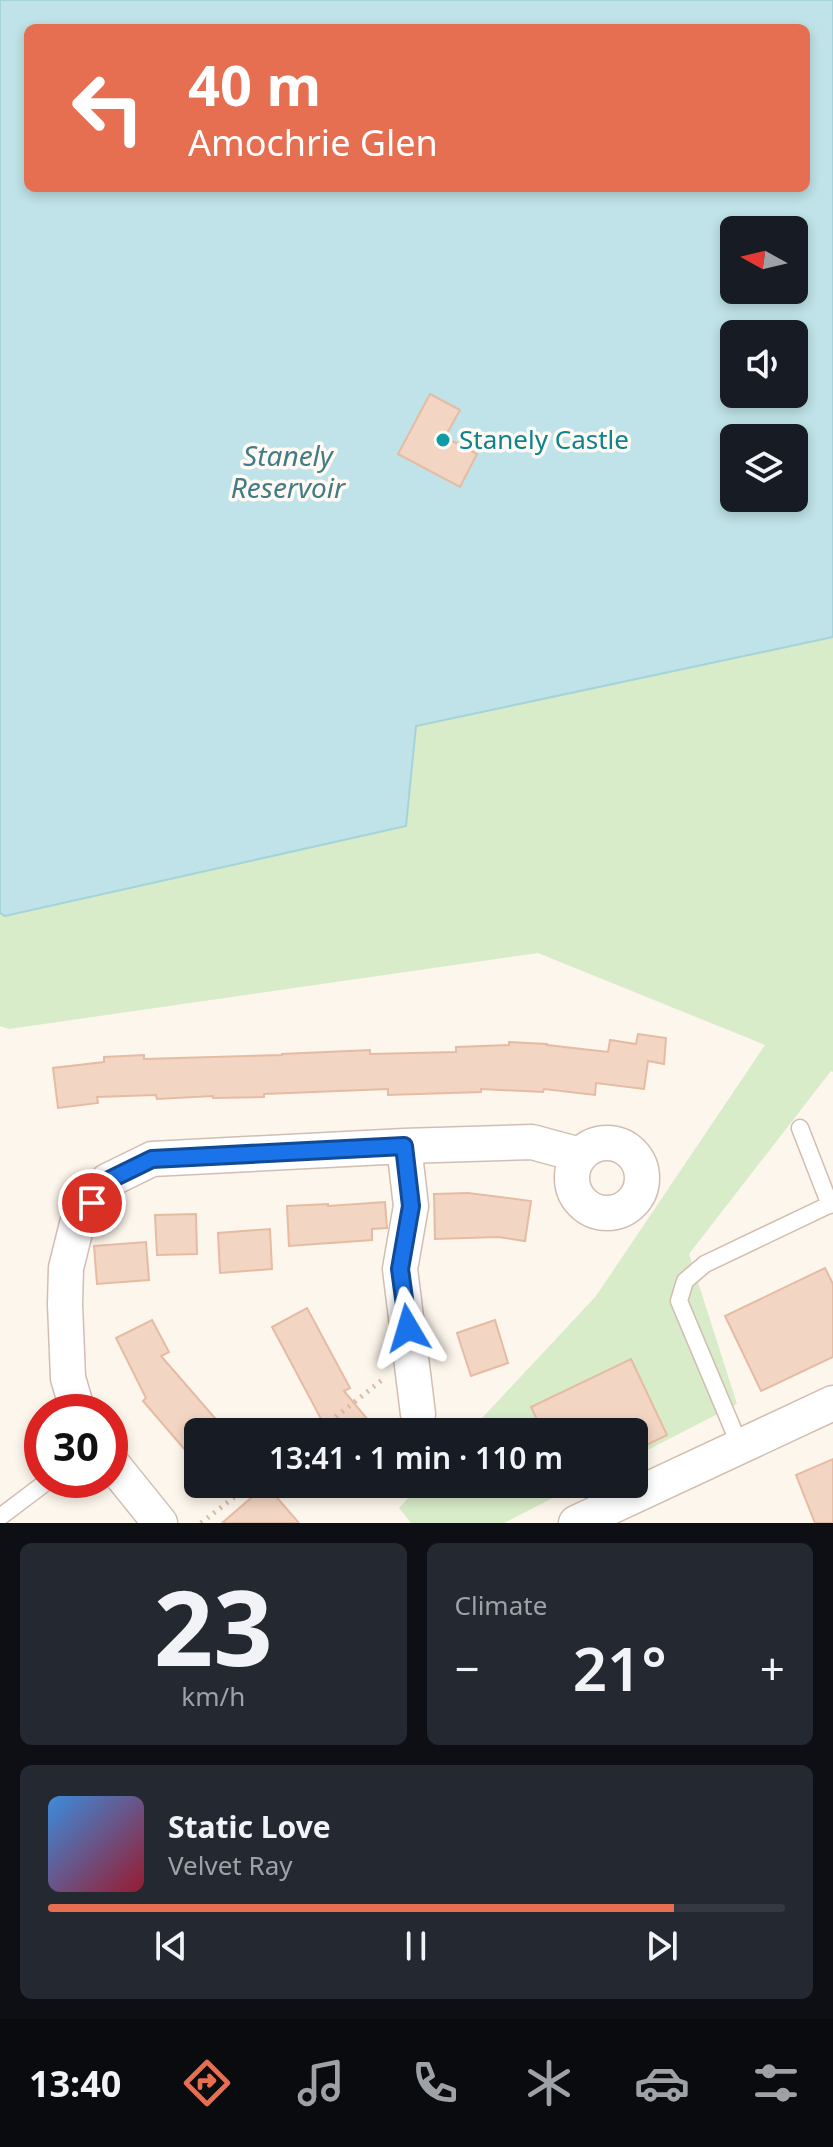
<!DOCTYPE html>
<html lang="en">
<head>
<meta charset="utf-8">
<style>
	:root { --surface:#171b24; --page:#242831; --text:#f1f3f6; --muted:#9ea1a6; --line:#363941; --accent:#e76f51 }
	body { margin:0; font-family:"Noto Sans",sans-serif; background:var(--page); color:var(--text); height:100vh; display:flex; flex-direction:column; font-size:30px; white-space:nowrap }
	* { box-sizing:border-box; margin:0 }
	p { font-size:26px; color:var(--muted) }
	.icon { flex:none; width:44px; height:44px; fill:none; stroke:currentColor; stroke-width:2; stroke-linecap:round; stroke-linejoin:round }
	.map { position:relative; height:1523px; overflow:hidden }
	.panel { display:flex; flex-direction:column; gap:20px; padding:20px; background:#0d0f14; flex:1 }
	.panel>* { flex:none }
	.guide { position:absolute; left:24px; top:24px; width:786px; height:168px; border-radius:12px; box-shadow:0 4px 12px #0003; background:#e76f51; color:#fff; overflow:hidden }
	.needle { width:52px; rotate:278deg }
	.buttons { position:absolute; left:720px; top:216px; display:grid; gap:16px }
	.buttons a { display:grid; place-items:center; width:88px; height:88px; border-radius:12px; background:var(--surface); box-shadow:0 4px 12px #0003; font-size:40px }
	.speed { position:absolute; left:24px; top:1394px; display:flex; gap:16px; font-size:40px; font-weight:700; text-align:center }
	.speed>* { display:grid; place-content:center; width:104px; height:104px; border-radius:50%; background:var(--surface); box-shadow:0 4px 12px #0003; line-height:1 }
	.speed .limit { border:12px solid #d22; background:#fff; color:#111 }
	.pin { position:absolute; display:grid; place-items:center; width:68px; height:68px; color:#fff; margin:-34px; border:4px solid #fff; border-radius:50%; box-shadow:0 2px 8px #0007 }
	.me { position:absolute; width:88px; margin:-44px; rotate:353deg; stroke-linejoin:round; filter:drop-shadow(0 0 6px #0008) }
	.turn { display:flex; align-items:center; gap:28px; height:168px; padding:0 32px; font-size:36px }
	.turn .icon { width:104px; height:104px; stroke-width:2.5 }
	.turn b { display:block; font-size:56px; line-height:68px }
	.big { font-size:60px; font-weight:600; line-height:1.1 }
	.panel .widget { flex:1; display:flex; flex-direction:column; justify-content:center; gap:12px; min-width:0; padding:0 28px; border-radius:12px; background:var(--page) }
	.panel .dial { align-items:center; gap:0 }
	.dial b { font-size:104px; line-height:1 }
	.song { display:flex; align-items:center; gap:24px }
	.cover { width:96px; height:96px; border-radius:12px; background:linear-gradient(135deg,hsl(210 70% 55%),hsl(350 70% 35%)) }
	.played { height:8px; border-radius:4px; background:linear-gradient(90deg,var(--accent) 85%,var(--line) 85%) }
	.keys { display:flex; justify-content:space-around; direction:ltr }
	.heat { display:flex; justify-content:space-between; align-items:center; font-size:44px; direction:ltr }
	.panel .tiles { flex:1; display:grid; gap:20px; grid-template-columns:1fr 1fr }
	.widget:last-child { grid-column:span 2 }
	.trip { position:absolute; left:184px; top:1418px; width:464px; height:80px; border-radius:12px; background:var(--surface); box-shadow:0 4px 12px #0003; font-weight:600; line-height:80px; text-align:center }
	.tabs { display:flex; height:128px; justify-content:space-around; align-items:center; background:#090b0e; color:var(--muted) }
	.tabs .icon { width:56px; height:56px }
	.tabs .on { color:var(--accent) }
	.tabs b { font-size:36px; color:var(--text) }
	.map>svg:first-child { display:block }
	.green { fill:#d8ecc9 }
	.water { fill:#bfe3e8; stroke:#a5d3da; stroke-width:2; fill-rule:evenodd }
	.building { fill:#f3d5c3; stroke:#e6bba3; stroke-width:2 }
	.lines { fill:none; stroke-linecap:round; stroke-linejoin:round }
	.service-casing { stroke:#d1beb0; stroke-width:19 }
	.minor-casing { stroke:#d1beb0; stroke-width:37 }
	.path { stroke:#d9b8a5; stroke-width:5; stroke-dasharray:2 6; stroke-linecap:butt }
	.service { stroke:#fff; stroke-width:16 }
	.minor { stroke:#fff; stroke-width:34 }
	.route-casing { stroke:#114b97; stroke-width:20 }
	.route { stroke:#1a73e8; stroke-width:14 }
	.culture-dot { fill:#0f9aa8; stroke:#fffaf3; stroke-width:3 }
	.labels { text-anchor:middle; stroke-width:7; stroke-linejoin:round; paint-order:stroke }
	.culture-label { font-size:26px; fill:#0d838f; stroke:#fffaf3; text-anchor:start }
	.water-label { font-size:28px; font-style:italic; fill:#437c86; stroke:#fffaf3 }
</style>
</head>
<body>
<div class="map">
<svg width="833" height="1523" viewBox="0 0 833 1523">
	<rect width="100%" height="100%" fill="#fdf6ec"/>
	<!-- green -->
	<path class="green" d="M833,637v435l-2,-1 -142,183 48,150 -103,53v-25h-165l127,-136 169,-251 -227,-92 -529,76 -9,-3v-113l5,3 400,-90 11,-100z
		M421,1484h159l-76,39h-93l-12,-15z"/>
	<!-- water -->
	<path class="water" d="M0,0h833v637l-417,89 -10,100 -401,90 -5,-3zM28,28h778v160h-778zM734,230h60v60h-60zM734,334h60v60h-60zM734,438h60v60h-60z"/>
	<!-- building -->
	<path class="building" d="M430,394l30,16 -15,27 32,17 -17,33 -62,-33z
		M638,1034l28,4 -2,26 -16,-3 -4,28 -48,-6 -1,12 -51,-6 -1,3 -62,-3v3l-93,3v-6l-124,5v3l-51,1v-2l-56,3 -1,-4 -59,2 1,6 -40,5 -5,-40 51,-6v-5l40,-2v4l138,-4v-1l88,-4v4l86,-2v-5l53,-2v-3l38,2v1l61,7 2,-12 26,4z
		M468,1193l63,8 -6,40 -27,-4 -63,2 -1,-45z
		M385,1202l2,26 -15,1v11l-83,6 -2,-40 41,-2v2z
		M196,1214l1,40 -40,1 -2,-40z
		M270,1229l2,40 -52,4 -2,-40z
		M146,1242l3,38 -52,4 -3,-38z
		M825,1268l8,16v73l-72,34 -36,-75z
		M307,1308l43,80 -6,3 34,41h-50l-56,-105z
		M152,1320l17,32 -8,4 66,76h-29v33l-55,-64 3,-3 -30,-60z
		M495,1320l13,43 -37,13 -14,-43z
		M631,1359l36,76 -33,16v-19h-91l-12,-25z
		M833,1459v64h-18l-19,-48z
		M266,1485l33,38h-77z"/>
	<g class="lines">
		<defs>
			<path id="service" d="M800,1128l30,77
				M740,1446l-61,-145 6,-20 20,-17 128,-61
				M0,1517l49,-37"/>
			<path id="minor" d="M572 1178a35 35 0 1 1 70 0a35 35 0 1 1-70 0Z
				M404,1146l7,60 -11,63 18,145
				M78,1412l-10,-34 -3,-74 1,-36 11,-44 30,-43 45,-22 252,-13 128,-4 48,13
				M110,1461l50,62
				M576,1523l257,-120"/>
		</defs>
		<!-- service casing -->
		<use href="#service" class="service-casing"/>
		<!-- minor casing -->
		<use href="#minor" class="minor-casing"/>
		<!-- path -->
		<path class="path" d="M317,1432l65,-52
			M201,1523l50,-39"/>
		<!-- service -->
		<use href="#service" class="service"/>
		<!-- minor -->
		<use href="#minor" class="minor"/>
	</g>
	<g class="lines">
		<defs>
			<path id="route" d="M92,1203l15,-22 45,-22 252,-13 7,60 -11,63 8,59"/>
		</defs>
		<!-- route casing -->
		<use href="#route" class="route-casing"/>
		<!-- route -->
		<use href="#route" class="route"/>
	</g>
	<!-- markers -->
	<circle class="culture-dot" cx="443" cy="440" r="8"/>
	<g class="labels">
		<!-- culture labels -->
		<g class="culture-label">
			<text x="459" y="449">Stanely Castle</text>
		</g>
		<!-- water labels -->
		<g class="water-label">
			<text x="288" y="466">Stanely<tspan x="288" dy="32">Reservoir</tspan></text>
		</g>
	</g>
</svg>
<div class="buttons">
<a><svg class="needle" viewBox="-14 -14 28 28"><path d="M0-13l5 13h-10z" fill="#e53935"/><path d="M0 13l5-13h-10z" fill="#9ea1a6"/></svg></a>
<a><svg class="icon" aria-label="sound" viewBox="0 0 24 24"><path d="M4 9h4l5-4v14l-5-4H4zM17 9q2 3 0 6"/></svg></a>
<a><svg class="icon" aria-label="layers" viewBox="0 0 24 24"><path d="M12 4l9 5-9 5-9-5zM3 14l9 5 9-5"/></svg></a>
</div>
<div class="speed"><div class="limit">30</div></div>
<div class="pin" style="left:92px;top:1203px;background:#d93025"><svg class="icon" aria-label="arrive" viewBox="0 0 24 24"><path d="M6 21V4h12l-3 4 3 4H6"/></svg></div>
<svg class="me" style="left:408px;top:1328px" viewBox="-20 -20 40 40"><path d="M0-17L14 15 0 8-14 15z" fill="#1a73e8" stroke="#fff" stroke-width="4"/></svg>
<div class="trip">13:41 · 1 min · 110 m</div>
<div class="guide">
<div class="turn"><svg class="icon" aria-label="left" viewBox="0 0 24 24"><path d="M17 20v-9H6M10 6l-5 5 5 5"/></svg><div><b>40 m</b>Amochrie Glen</div></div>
</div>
</div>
<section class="panel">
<div class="tiles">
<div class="widget dial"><b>23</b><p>km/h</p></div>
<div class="widget"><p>Climate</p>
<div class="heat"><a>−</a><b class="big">21°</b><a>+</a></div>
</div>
<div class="widget">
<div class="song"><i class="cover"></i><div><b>Static Love</b><p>Velvet Ray</p></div></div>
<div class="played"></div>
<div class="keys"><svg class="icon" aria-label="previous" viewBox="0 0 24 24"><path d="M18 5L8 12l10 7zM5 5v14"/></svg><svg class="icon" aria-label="pause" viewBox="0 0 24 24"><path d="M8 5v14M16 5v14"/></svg><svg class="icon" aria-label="next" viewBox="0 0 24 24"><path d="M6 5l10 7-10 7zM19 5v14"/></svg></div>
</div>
</div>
</section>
<nav class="tabs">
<b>13:40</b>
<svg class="icon on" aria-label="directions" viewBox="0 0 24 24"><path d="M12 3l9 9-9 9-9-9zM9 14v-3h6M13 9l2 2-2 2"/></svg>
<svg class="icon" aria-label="music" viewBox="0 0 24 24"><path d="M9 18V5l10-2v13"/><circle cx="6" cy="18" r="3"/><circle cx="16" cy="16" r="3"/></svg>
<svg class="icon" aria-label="phone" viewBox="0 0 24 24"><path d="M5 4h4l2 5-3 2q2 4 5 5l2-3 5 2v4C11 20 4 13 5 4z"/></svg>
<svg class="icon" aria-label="climate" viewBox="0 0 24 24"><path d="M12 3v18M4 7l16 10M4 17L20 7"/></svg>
<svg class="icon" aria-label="car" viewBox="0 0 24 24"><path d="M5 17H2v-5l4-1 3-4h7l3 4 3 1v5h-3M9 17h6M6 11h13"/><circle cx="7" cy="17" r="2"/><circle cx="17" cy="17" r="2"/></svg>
<svg class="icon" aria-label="filters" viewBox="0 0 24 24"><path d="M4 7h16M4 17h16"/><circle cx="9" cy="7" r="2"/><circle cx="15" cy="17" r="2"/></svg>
</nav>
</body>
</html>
